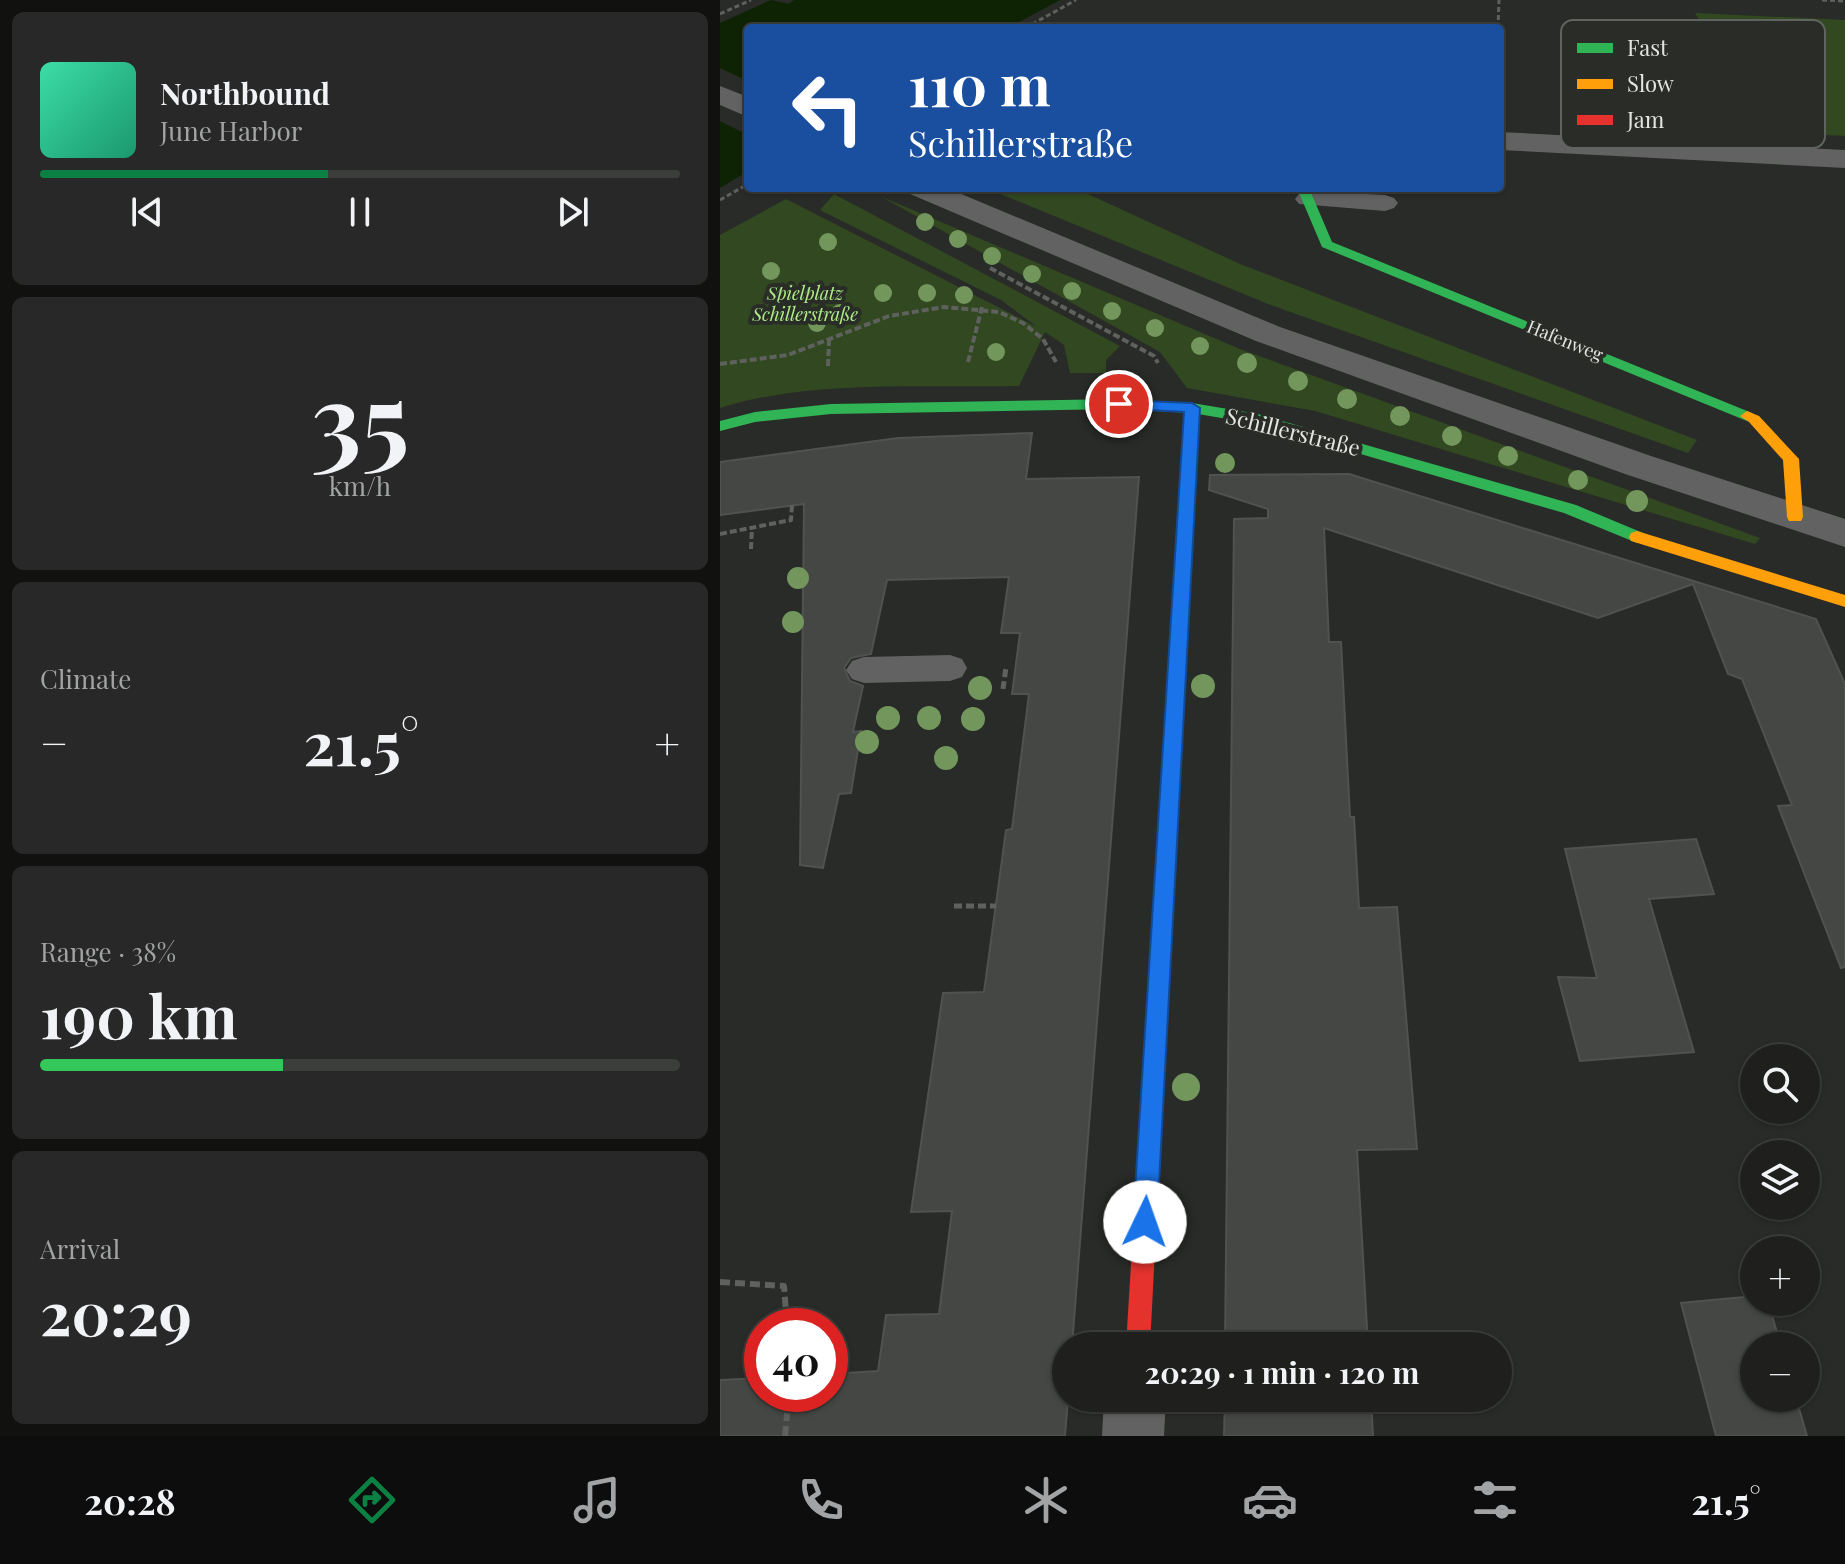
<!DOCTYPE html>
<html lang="en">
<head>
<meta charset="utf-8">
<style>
	:root { --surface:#1f201e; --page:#272827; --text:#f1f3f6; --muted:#a1a3a4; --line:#3c3e3c; --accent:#0b8043 }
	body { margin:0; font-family:"Playfair Display",serif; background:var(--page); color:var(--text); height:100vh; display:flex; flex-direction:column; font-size:30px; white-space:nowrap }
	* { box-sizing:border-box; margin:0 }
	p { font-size:26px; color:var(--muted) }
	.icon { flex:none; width:44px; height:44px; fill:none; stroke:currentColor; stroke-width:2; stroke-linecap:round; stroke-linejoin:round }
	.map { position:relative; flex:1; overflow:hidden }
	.side { display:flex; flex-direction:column; gap:12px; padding:12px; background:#111210; width:720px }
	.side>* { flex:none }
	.banner { position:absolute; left:24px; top:24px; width:760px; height:168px; border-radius:8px; box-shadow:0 2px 6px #0004,0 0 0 2px var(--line); background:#1a4fa0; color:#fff; overflow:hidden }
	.buttons { position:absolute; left:1020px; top:1044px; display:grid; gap:16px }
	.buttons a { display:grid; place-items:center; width:80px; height:80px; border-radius:50%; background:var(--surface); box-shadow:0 2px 6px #0004,0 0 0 2px var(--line); font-size:40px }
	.speed { position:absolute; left:24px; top:1308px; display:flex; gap:16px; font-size:40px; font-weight:700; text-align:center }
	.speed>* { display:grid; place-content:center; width:104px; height:104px; border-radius:50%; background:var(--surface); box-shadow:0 2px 6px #0004,0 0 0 2px var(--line); line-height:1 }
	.speed .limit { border:12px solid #d22; background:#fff; color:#111 }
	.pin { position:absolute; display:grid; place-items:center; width:68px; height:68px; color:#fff; margin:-34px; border:4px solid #fff; border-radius:50%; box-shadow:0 2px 8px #0007 }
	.me { position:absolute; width:88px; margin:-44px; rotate:3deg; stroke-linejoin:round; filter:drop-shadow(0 0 6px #0008) }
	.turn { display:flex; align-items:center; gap:28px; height:168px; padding:0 32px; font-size:36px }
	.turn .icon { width:104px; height:104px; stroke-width:2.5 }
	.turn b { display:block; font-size:56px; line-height:68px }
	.big { font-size:60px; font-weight:700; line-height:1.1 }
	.side .widget { flex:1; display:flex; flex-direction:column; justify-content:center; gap:12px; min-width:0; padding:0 28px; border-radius:12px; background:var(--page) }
	.side .dial { align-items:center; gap:0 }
	.dial b { font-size:104px; line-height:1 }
	.song { display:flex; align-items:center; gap:24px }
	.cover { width:96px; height:96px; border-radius:12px; background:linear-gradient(135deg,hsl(160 70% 55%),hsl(160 70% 35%)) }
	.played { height:8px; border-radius:4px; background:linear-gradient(90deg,var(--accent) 45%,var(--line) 45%) }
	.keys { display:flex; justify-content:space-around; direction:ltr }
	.heat { display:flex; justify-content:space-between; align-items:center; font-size:44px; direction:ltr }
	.charge { height:12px; border-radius:6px; background:linear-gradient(90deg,#34c759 38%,var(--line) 0) }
	.trip { position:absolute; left:332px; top:1332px; width:460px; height:80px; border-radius:40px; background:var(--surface); box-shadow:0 2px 6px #0004,0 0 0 2px var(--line); font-weight:700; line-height:80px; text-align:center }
	.menu { display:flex; height:128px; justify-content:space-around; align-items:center; background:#0c0d0c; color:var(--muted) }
	.menu .icon { width:56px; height:56px }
	.menu .current { color:var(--accent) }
	.menu b { font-size:36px; color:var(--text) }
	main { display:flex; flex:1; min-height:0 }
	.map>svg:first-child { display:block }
	.green { fill:#314820 }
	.water { fill:#0e2204 }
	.pier { fill:#292b28 }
	.building { fill:#454745; stroke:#505250; stroke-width:2 }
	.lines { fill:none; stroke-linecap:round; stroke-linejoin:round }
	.path-far3 { stroke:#5f615f; stroke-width:3; stroke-dasharray:5 3; stroke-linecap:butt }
	.path-far2 { stroke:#5f615f; stroke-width:4; stroke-dasharray:7 3; stroke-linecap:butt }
	.path-far1 { stroke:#5f615f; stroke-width:5; stroke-dasharray:8 4; stroke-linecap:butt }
	.path { stroke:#5f615f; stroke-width:6; stroke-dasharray:10 5; stroke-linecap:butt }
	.lane { fill:#616261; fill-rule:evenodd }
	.street { fill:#616261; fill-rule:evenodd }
	.fast { fill:#30b455; fill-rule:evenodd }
	.slow { fill:#ff9f0a; fill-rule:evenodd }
	.jam { fill:#e5322d; fill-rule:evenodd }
	.tree { fill:#72965c }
	.route { fill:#1a73e8; stroke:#114b97; stroke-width:2 }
	.labels { text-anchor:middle; stroke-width:8; stroke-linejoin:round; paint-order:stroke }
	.far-park-label { font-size:18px; font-style:italic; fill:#aeed86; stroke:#292c27 }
	.far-street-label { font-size:18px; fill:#e2e5e1; stroke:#292c27 }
	.street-label { font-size:22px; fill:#e2e5e1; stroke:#292c27 }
	.key { fill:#292c27; stroke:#60645f; stroke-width:2 }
	.key-label { font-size:22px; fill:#e2e5e1 }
</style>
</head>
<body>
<main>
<section class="side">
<div class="widget">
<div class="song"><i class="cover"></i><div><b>Northbound</b><p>June Harbor</p></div></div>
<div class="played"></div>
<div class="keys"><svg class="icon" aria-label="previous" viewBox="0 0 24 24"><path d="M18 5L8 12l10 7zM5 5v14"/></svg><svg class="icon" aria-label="pause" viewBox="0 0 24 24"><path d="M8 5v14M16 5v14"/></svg><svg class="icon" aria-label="next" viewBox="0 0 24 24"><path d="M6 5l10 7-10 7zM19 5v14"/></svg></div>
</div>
<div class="widget dial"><b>35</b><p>km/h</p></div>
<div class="widget"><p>Climate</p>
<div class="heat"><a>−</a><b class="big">21.5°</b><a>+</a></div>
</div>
<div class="widget"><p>Range · 38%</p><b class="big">190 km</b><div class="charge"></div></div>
<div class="widget"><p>Arrival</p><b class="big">20:29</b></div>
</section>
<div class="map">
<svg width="1125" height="1436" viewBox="0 0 1125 1436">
	<rect width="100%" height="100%" fill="#292b28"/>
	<!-- green -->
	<path class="green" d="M975,13l150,7v116l-107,-5 -13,-70z
		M266,188h89l165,76 457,176 -9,13 -420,-149z
		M114,194l286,152 -14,14v13h-36l-6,-28 -19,-13 -26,54c-95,2 -208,-7 -299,22v-173l66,-36 251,128 -36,-27 -181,-90z
		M160,196l360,153 520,189 -5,6 -440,-133 -128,-23 -27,-36z"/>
	<!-- water -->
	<path class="water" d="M51,0l18,4 5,-4h266l-52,28h-260v143l-28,17v-165z"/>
	<!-- pier -->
	<path class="pier" d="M0,68l28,13v54l-28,-14z"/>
	<!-- building -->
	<path class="building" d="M312,433l-6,46 113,-2 -67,869h-6l2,52 -3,38h-345v-56l42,-2v16h68v-20l48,-3 8,-56 53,-1 13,-103 -41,1 32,-219 41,-1 22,-162 6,-1 17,-135h-17l8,-61h-19l8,-56 -122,3 -16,74 -20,4 -7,10 6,13 13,5 -10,46 8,-1 -10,62 -12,1 -16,74 -23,-3 4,-361 -84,11v-53l178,-24z
		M629,474l467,145 29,65v283l-4,1 -63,-162 14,-1 -50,-126 -14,-5 -35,-90 -95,34 -274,-90 5,114h12l9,175h4l5,91 38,-1 20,242 -60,1 11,196h-143l9,-827 34,-1v-9l-59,-19 1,-15z
		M976,839l18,55 -65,5 45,153 -114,9 -22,-84 39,1 -32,-129z
		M1034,1296v6h14l13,44h-27v52h42l11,38h-91l-35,-133z
		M505,1398h146l2,38h-149z"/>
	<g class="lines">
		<!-- path-far3 -->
		<path class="path-far3" d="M1102,0l23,1
			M0,14l31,-14
			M305,28l51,-28
			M778,28l1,-28
			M126,188h5
			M0,200l28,-16"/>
		<!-- path-far2 -->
		<path class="path-far2" d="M270,268l164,88 4,7
			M248,362l14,-55
			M0,364l68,-9 101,-39 55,-9 55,5 24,11 20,16 13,23
			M108,366l1,-26
			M0,534l71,-14 1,-15
			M31,549l1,-23"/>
		<!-- path-far1 -->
		<path class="path-far1" d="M283,689l3,-22
			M234,906h42"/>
		<!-- path -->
		<path class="path" d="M0,1282l64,4 3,40
			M65,1436l4,-42"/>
		<!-- lane -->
		<path class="lane" d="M588,191l77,4 9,3 4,5 -4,5 -9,3 -86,-7 -4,-5 4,-5z
			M230,655l12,4 5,9 -5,9 -12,4 -86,2 -12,-4 -6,-9 6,-9 12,-4z"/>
		<!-- street -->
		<path class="street" d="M0,86l28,11v20l-28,-12z
			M780,132l345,18v18l-345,-18z
			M186,188h41l333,139 371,129 194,63v28l-220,-73 -369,-133 -346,-147z
			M384,1398h62l-2,38h-62z"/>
		<!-- fast -->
		<path class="fast" d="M577,188h12l23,54 420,171 2,3 -7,5 -5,-2 -420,-172z
			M399,399l73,4 66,11 318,91 67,28 2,4 -8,6 -73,-30 -307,-89 -65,-11 -73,-4 -288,5 -76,8 -35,9v-10l35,-9 76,-8z
			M459,624l9,6 -26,486 -3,7 -8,4 -8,-4 -3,-7 30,-486z"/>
		<!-- slow -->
		<path class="slow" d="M472,403l7,5 -11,222 -9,6 -9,-6 15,-222z
			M1027,411l12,5 40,43 4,58 -2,4h-12l-2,-4 -4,-57 -34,-38 -9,-6z
			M917,531l208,64v12l-214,-66 -2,-4 2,-4z"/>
		<!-- jam -->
		<path class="jam" d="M431,1105l8,4 3,7 -12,230h-24l14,-230 3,-7z"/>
	</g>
	<!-- trees -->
	<g class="tree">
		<circle cx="205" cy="222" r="9"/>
		<circle cx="238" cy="239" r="9"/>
		<circle cx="108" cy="242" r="9"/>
		<circle cx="272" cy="256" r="9"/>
		<circle cx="51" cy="271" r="9"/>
		<circle cx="312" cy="274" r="9"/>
		<circle cx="352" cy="291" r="9"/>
		<circle cx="163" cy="293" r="9"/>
		<circle cx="207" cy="293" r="9"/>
		<circle cx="244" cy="295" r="9"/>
		<circle cx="392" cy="311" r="9"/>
		<circle cx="120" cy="313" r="9"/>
		<circle cx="56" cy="316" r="9"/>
		<circle cx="97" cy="323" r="9"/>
		<circle cx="435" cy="328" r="9"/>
		<circle cx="480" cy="346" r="9"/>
		<circle cx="276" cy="352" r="9"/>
		<circle cx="527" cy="363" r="10"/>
		<circle cx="578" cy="381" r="10"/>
		<circle cx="627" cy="399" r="10"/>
		<circle cx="680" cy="416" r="10"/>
		<circle cx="732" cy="436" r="10"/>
		<circle cx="788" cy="456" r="10"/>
		<circle cx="505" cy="463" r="10"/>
		<circle cx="858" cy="480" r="10"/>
		<circle cx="917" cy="501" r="11"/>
		<circle cx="78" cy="578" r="11"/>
		<circle cx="73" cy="622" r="11"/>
		<circle cx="483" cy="686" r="12"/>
		<circle cx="260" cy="688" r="12"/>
		<circle cx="168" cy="718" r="12"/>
		<circle cx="209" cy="718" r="12"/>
		<circle cx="253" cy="719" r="12"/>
		<circle cx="147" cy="742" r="12"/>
		<circle cx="226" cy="758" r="12"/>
		<circle cx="466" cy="1087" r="14"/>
	</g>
	<!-- route -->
	<path class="route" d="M399,400l73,3 8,5 -43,814 -4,8 -8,4 -8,-4 -4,-8 51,-810 -71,-4 -2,-4z"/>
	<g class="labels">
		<!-- far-park labels -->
		<g class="far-park-label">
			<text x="85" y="300">Spielplatz<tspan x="85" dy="21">Schillerstraße</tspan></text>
		</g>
		<!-- far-street labels -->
		<g class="far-street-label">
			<text transform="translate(845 341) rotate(22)" y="6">Hafenweg</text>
		</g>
		<!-- street labels -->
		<g class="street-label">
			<text transform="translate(573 432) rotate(14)" y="8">Schillerstraße</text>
		</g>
	</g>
	<!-- legend -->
	<rect x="841" y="20" width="264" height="128" rx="12" class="key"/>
	<rect x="857" y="43" width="36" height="10" fill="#30b455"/>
	<rect x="857" y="79" width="36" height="10" fill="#ff9f0a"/>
	<rect x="857" y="115" width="36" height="10" fill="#e5322d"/>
	<g class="key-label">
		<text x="907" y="56">Fast</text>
		<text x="907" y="92">Slow</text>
		<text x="907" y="128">Jam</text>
	</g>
</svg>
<div class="buttons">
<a><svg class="icon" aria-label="search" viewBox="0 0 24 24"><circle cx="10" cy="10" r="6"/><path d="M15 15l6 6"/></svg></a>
<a><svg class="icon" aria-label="layers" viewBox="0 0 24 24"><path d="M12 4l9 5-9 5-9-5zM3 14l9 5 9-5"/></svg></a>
<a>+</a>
<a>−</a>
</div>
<div class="speed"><div class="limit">40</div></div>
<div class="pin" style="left:399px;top:404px;background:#d93025"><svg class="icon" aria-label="arrive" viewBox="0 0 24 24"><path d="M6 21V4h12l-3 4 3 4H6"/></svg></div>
<svg class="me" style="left:425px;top:1222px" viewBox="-20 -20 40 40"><circle r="19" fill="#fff"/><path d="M0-13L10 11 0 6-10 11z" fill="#1a73e8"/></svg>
<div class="trip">20:29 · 1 min · 120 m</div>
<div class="banner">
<div class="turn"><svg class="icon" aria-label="left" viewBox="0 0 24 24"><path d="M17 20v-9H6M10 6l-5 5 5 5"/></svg><div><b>110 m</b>Schillerstraße</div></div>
</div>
</div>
</main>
<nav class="menu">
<b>20:28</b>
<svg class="icon current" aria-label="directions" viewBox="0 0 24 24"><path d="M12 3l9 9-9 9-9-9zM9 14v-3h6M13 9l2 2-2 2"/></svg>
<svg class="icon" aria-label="music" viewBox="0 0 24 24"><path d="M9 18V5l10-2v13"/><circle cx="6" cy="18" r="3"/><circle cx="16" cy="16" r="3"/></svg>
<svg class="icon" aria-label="phone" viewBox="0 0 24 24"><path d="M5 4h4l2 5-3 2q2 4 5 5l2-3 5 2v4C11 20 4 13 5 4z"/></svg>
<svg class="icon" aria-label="climate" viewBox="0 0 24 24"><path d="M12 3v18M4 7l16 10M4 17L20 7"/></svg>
<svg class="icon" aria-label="car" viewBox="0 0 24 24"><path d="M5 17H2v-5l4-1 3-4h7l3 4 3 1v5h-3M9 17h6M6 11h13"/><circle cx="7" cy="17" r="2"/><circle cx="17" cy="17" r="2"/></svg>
<svg class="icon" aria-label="filters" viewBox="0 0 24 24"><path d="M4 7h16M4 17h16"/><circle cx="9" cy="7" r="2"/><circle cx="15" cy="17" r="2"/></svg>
<b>21.5°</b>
</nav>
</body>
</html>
